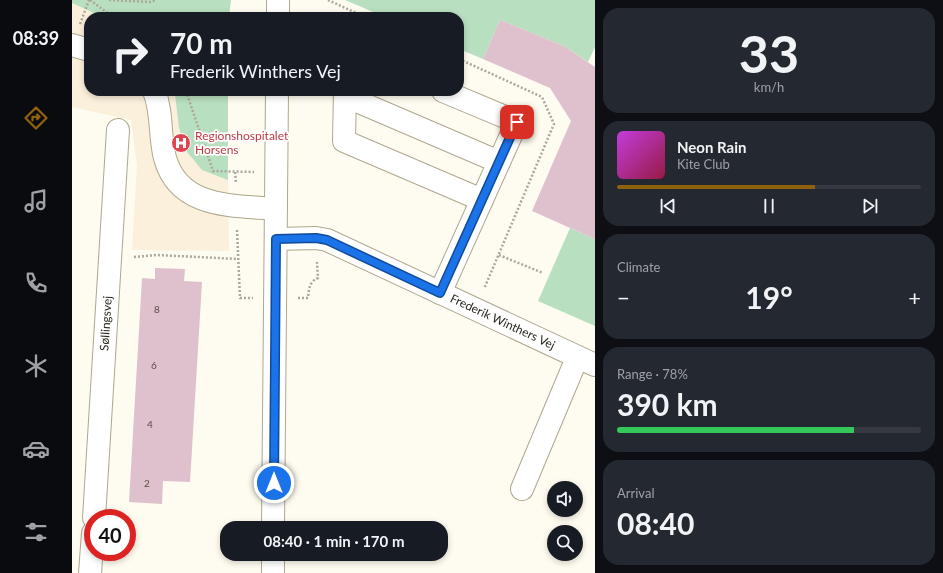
<!DOCTYPE html>
<html lang="en">
<head>
<meta charset="utf-8">
<style>
	:root { --surface:#171b24; --page:#242831; --text:#f1f3f6; --muted:#9ea1a6; --line:#363941; --accent:#90610c }
	body { margin:0; font-family:Lato,sans-serif; background:var(--page); color:var(--text); height:100vh; display:flex; flex-direction:column; font-size:15px; white-space:nowrap }
	* { box-sizing:border-box; margin:0 }
	p { font-size:13px; color:var(--muted) }
	.icon { flex:none; width:22px; height:22px; fill:none; stroke:currentColor; stroke-width:2; stroke-linecap:round; stroke-linejoin:round }
	.map { position:relative; flex:1; overflow:hidden }
	.sheet { display:flex; flex-direction:column; gap:8px; padding:8px; background:#0d0f14; width:348px }
	.sheet>* { flex:none }
	.guide { position:absolute; left:12px; top:12px; width:380px; height:84px; border-radius:16px; box-shadow:0 2px 6px #0003; background:#171b24; color:var(--text); overflow:hidden }
	.tools { position:absolute; left:475px; top:481px; display:grid; gap:8px }
	.tools a { display:grid; place-items:center; width:36px; height:36px; border-radius:50%; background:var(--surface); box-shadow:0 2px 6px #0003; font-size:20px }
	.speed { position:absolute; left:12px; top:509px; display:flex; gap:8px; font-size:20px; font-weight:700; text-align:center }
	.speed>* { display:grid; place-content:center; width:52px; height:52px; border-radius:50%; background:var(--surface); box-shadow:0 2px 6px #0003; line-height:1 }
	.speed .limit { border:6px solid #d22; background:#fff; color:#111 }
	.pin { position:absolute; display:grid; place-items:center; width:34px; height:34px; color:#fff; margin:-17px; border-radius:8px; box-shadow:0 2px 6px #0006 }
	.me { position:absolute; width:44px; margin:-22px; rotate:0deg; stroke-linejoin:round; filter:drop-shadow(0 0 3px #0008) }
	.turn { display:flex; align-items:center; gap:14px; height:84px; padding:0 20px; font-size:18px }
	.turn .icon { width:52px; height:52px; stroke-width:2.5 }
	.turn b { display:block; font-size:28px; line-height:34px }
	.big { font-size:30px; font-weight:700; line-height:1.1 }
	.sheet .tile { flex:1; display:flex; flex-direction:column; justify-content:center; gap:6px; min-width:0; padding:0 14px; border-radius:16px; background:var(--page) }
	.sheet .dial { align-items:center; gap:0 }
	.dial b { font-size:52px; line-height:1 }
	.song { display:flex; align-items:center; gap:12px }
	.cover { width:48px; height:48px; border-radius:6px; background:linear-gradient(135deg,hsl(290 70% 55%),hsl(340 70% 35%)) }
	.played { height:4px; border-radius:2px; background:linear-gradient(90deg,var(--accent) 65%,var(--line) 65%) }
	.keys { display:flex; justify-content:space-around; direction:ltr }
	.heat { display:flex; justify-content:space-between; align-items:center; font-size:22px; direction:ltr }
	.charge { height:6px; border-radius:3px; background:linear-gradient(90deg,#34c759 78%,var(--line) 0) }
	.trip { position:absolute; left:148px; top:521px; width:228px; height:40px; border-radius:16px; background:var(--surface); box-shadow:0 2px 6px #0003; font-weight:700; line-height:40px; text-align:center }
	main { display:flex; flex:1; min-height:0 }
	.menu { display:flex; flex-direction:column; width:72px; justify-content:space-around; align-items:center; background:#090b0e; color:var(--muted) }
	.menu .icon { width:28px; height:28px }
	.menu .current { color:var(--accent) }
	.menu b { font-size:18px; color:var(--text) }
	.map>svg:first-child { display:block }
	.medical { fill:#faf0db }
	.green { fill:#b8dfbf }
	.building { fill:#dec1cc }
	.lines { fill:none; stroke-linecap:round; stroke-linejoin:round }
	.minor-casing { stroke:#aea78d; stroke-width:24 }
	.path { stroke:#aaa79d; stroke-width:2.5; stroke-dasharray:2 2; stroke-linecap:butt }
	.minor { stroke:#fff; stroke-width:22 }
	.route-casing { stroke:#114b97; stroke-width:10 }
	.route { stroke:#1a73e8; stroke-width:7 }
	.labels { text-anchor:middle; stroke-width:3.5; stroke-linejoin:round; paint-order:stroke }
	.number-label { font-size:10px; fill:#574e49 }
	.health-label { font-size:12px; fill:#be3a42; stroke:#fff; text-anchor:start }
	.street-label { font-size:12px; fill:#2a271d; stroke:#fff }
</style>
</head>
<body>
<main>
<nav class="menu">
<b>08:39</b>
<svg class="icon current" aria-label="directions" viewBox="0 0 24 24"><path d="M12 3l9 9-9 9-9-9zM9 14v-3h6M13 9l2 2-2 2"/></svg>
<svg class="icon" aria-label="music" viewBox="0 0 24 24"><path d="M9 18V5l10-2v13"/><circle cx="6" cy="18" r="3"/><circle cx="16" cy="16" r="3"/></svg>
<svg class="icon" aria-label="phone" viewBox="0 0 24 24"><path d="M5 4h4l2 5-3 2q2 4 5 5l2-3 5 2v4C11 20 4 13 5 4z"/></svg>
<svg class="icon" aria-label="climate" viewBox="0 0 24 24"><path d="M12 3v18M4 7l16 10M4 17L20 7"/></svg>
<svg class="icon" aria-label="car" viewBox="0 0 24 24"><path d="M5 17H2v-5l4-1 3-4h7l3 4 3 1v5h-3M9 17h6M6 11h13"/><circle cx="7" cy="17" r="2"/><circle cx="17" cy="17" r="2"/></svg>
<svg class="icon" aria-label="filters" viewBox="0 0 24 24"><path d="M4 7h16M4 17h16"/><circle cx="9" cy="7" r="2"/><circle cx="15" cy="17" r="2"/></svg>
</nav>
<div class="map">
<svg width="523" height="573" viewBox="0 0 523 573">
	<rect width="100%" height="100%" fill="#fefbf0"/>
	<!-- medical -->
	<path class="medical" d="M0,0l154,17h-137v74h138l2,160 -97,-1 5,-84 -6,-46 -59,-13z"/>
	<!-- green -->
	<path class="green" d="M0,0h159l-2,17h-126l-31,-14z
		M273,0h250v47l-7,15 -24,-16 -64,-26 -17,39 -24,-10v-32h-74z
		M102,91h54v89l-26,-10 -15,-18 -8,-24 -4,-34z
		M498,228l25,11v87l-57,-25z"/>
	<!-- building -->
	<path class="building" d="M428,20l64,26 31,21v172l-63,-28 39,-90 -21,-33 -67,-29z
		M83,268l30,1 -1,12 18,1 -12,200 -27,-1 -1,23 -33,-2 13,-224 13,1z"/>
	<g class="lines">
		<defs>
			<g id="minor">
				<path d="M206,17v-17"/>
				<path d="M0,45l17,5"/>
				<path d="M82,91c9,22 5,45 11,67 14,51 68,47 111,51"/>
				<path d="M273,91l-1,50 138,59"/>
				<path d="M273,96l154,66"/>
				<path id="s1" d="M204,239l40,-1 11,2 268,125"/>
				<path d="M368,293l77,-171 -74,-31"/>
				<path d="M450,489l55,-131"/>
				<path id="s2" d="M22,518l24,-388"/>
				<path d="M201,528l4,-437"/>
				<path d="M18,573l3,-40"/>
				<path d="M201,573v-19"/>
			</g>
		</defs>
		<!-- minor casing -->
		<use href="#minor" class="minor-casing"/>
		<!-- path -->
		<path class="path" d="M18,0l23,17
			M37,0l41,2 6,-2
			M256,0l37,17
			M8,24l9,-24
			M387,59l83,38 12,27 -70,165
			M114,91l27,80 41,1
			M163,172l1,11
			M165,230l3,68h13
			M427,255l44,18
			M62,257l23,-2 81,4
			M226,298h10c1,-9 1,-16 10,-20l-1,-16"/>
		<!-- minor -->
		<use href="#minor" class="minor"/>
	</g>
	<g class="lines">
		<defs>
			<path id="route" d="M202,483l2,-244 40,-1 11,2 113,53 77,-171"/>
		</defs>
		<!-- route casing -->
		<use href="#route" class="route-casing"/>
		<!-- route -->
		<use href="#route" class="route"/>
	</g>
	<!-- icons -->
	<defs>
		<symbol id="hospital-disc" viewBox="-11 -11 22 22"><circle r="9.5" fill="#e0444e" stroke="#fff"/><path d="M-5-5h3v3.5h4V-5h3V5h-3V1.5h-4V5h-3Z" fill="#fff"/></symbol>
	</defs>
	<g fill-rule="evenodd">
		<use href="#hospital-disc" x="98" y="132" width="22" height="22"/>
	</g>
	<g class="labels">
		<!-- number labels -->
		<g class="number-label">
			<text x="85" y="313">8</text>
			<text x="82" y="369">6</text>
			<text x="78" y="428">4</text>
			<text x="75" y="487">2</text>
		</g>
		<!-- health labels -->
		<g class="health-label">
			<text x="123" y="140">Regionshospitalet<tspan x="123" dy="14">Horsens</tspan></text>
		</g>
		<!-- street labels -->
		<g class="street-label">
			<text dy="4" stroke="none"><textPath href="#s1" startOffset="245">Frederik Winthers Vej</textPath></text>
			<text dy="4" stroke="none"><textPath href="#s2" startOffset="195">Søllingsvej</textPath></text>
		</g>
	</g>
</svg>
<div class="tools">
<a><svg class="icon" aria-label="sound" viewBox="0 0 24 24"><path d="M4 9h4l5-4v14l-5-4H4zM17 9q2 3 0 6"/></svg></a>
<a><svg class="icon" aria-label="search" viewBox="0 0 24 24"><circle cx="10" cy="10" r="6"/><path d="M15 15l6 6"/></svg></a>
</div>
<div class="speed"><div class="limit">40</div></div>
<div class="pin" style="left:445px;top:122px;background:#d93025"><svg class="icon" aria-label="arrive" viewBox="0 0 24 24"><path d="M6 21V4h12l-3 4 3 4H6"/></svg></div>
<svg class="me" style="left:202px;top:483px" viewBox="-20 -20 40 40"><circle r="17" fill="#1a73e8" stroke="#fff" stroke-width="3"/><path d="M0-11L8 9 0 5-8 9z" fill="#fff"/></svg>
<div class="trip">08:40 · 1 min · 170 m</div>
<div class="guide">
<div class="turn"><svg class="icon" aria-label="right" viewBox="0 0 24 24"><path d="M7 20v-9h11M14 6l5 5-5 5"/></svg><div><b>70 m</b>Frederik Winthers Vej</div></div>
</div>
</div>
<section class="sheet">
<div class="tile dial"><b>33</b><p>km/h</p></div>
<div class="tile">
<div class="song"><i class="cover"></i><div><b>Neon Rain</b><p>Kite Club</p></div></div>
<div class="played"></div>
<div class="keys"><svg class="icon" aria-label="previous" viewBox="0 0 24 24"><path d="M18 5L8 12l10 7zM5 5v14"/></svg><svg class="icon" aria-label="pause" viewBox="0 0 24 24"><path d="M8 5v14M16 5v14"/></svg><svg class="icon" aria-label="next" viewBox="0 0 24 24"><path d="M6 5l10 7-10 7zM19 5v14"/></svg></div>
</div>
<div class="tile"><p>Climate</p>
<div class="heat"><a>−</a><b class="big">19°</b><a>+</a></div>
</div>
<div class="tile"><p>Range · 78%</p><b class="big">390 km</b><div class="charge"></div></div>
<div class="tile"><p>Arrival</p><b class="big">08:40</b></div>
</section>
</main>
</body>
</html>
